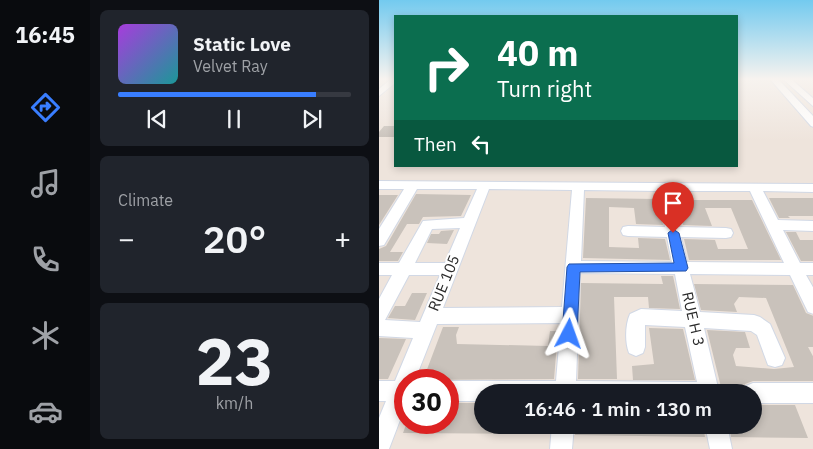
<!DOCTYPE html>
<html lang="en">
<head>
<meta charset="utf-8">
<style>
	:root { --surface:#171b24; --page:#20242c; --text:#f1f3f6; --muted:#9ea1a6; --line:#363941; --accent:#397eff }
	body { margin:0; font-family:"IBM Plex Sans",sans-serif; background:var(--page); color:var(--text); height:100vh; display:flex; flex-direction:column; font-size:19px; white-space:nowrap }
	* { box-sizing:border-box; margin:0 }
	p { font-size:16px; color:var(--muted) }
	.icon { flex:none; width:28px; height:28px; fill:none; stroke:currentColor; stroke-width:2; stroke-linecap:round; stroke-linejoin:round }
	.map { position:relative; flex:1; overflow:hidden }
	.panel { display:flex; flex-direction:column; gap:10px; padding:10px; background:#0d0f14; width:289px }
	.panel>* { flex:none }
	.top-card { position:absolute; left:15px; top:15px; width:344px; height:152px; border-radius:0px; box-shadow:0 2px 8px #0003; background:#0b6e4f; color:#fff; overflow:hidden }
	.speed { position:absolute; left:15px; top:369px; display:flex; gap:10px; font-size:25px; font-weight:700; text-align:center }
	.speed>* { display:grid; place-content:center; width:65px; height:65px; border-radius:50%; background:var(--surface); box-shadow:0 2px 8px #0003; line-height:1 }
	.speed .limit { border:8px solid #d22; background:#fff; color:#111 }
	.pin { position:absolute; display:grid; place-items:center; width:42px; height:42px; color:#fff; margin:-51px -21px; border-radius:50% 50% 50% 0; rotate:-45deg; box-shadow:0 0 5px #0007 }
	.pin .icon { rotate:45deg }
	.me { position:absolute; width:55px; margin:-28px; rotate:4deg; stroke-linejoin:round; filter:drop-shadow(0 0 4px #0008) }
	.turn { display:flex; align-items:center; gap:18px; height:105px; padding:0 20px; font-size:22px }
	.turn .icon { width:65px; height:65px; stroke-width:2.5 }
	.turn b { display:block; font-size:35px; line-height:42px }
	.then { display:flex; align-items:center; height:48px; padding:0 20px; background:#0003; gap:10px; font-size:19px }
	.big { font-size:38px; font-weight:600; line-height:1.1 }
	.panel .card { flex:1; display:flex; flex-direction:column; justify-content:center; gap:8px; min-width:0; padding:0 18px; border-radius:8px; background:var(--page) }
	.panel .dial { align-items:center; gap:0 }
	.dial b { font-size:65px; line-height:1 }
	.song { display:flex; align-items:center; gap:15px }
	.cover { width:60px; height:60px; border-radius:8px; background:linear-gradient(135deg,hsl(280 70% 55%),hsl(180 70% 35%)) }
	.played { height:5px; border-radius:2px; background:linear-gradient(90deg,var(--accent) 85%,var(--line) 85%) }
	.keys { display:flex; justify-content:space-around; direction:ltr }
	.heat { display:flex; justify-content:space-between; align-items:center; font-size:28px; direction:ltr }
	.trip { position:absolute; left:95px; top:384px; width:288px; height:50px; border-radius:25px; background:var(--surface); box-shadow:0 2px 8px #0003; font-weight:600; line-height:50px; text-align:center }
	main { display:flex; flex:1; min-height:0 }
	.dock { display:flex; flex-direction:column; width:90px; justify-content:space-around; align-items:center; background:#090b0e; color:var(--muted) }
	.dock .icon { width:35px; height:35px }
	.dock .selected { color:var(--accent) }
	.dock b { font-size:22px; color:var(--text) }
	.map>svg:first-child { display:block }
	.building { fill:#c9c2bb }
	.lines { fill:none; stroke-linecap:round; stroke-linejoin:round }
	.minor-casing { stroke:#d1d8e5; stroke-width:2 }
	.minor { fill:#fff; fill-rule:evenodd }
	.route { fill:#397eff; stroke:#2552a6 }
	.labels { text-anchor:middle; stroke-width:4; stroke-linejoin:round; paint-order:stroke }
	.street-label { font-size:15px; fill:#2b2b2b; stroke:#fff }
</style>
</head>
<body>
<main>
<nav class="dock">
<b>16:45</b>
<svg class="icon selected" aria-label="directions" viewBox="0 0 24 24"><path d="M12 3l9 9-9 9-9-9zM9 14v-3h6M13 9l2 2-2 2"/></svg>
<svg class="icon" aria-label="music" viewBox="0 0 24 24"><path d="M9 18V5l10-2v13"/><circle cx="6" cy="18" r="3"/><circle cx="16" cy="16" r="3"/></svg>
<svg class="icon" aria-label="phone" viewBox="0 0 24 24"><path d="M5 4h4l2 5-3 2q2 4 5 5l2-3 5 2v4C11 20 4 13 5 4z"/></svg>
<svg class="icon" aria-label="climate" viewBox="0 0 24 24"><path d="M12 3v18M4 7l16 10M4 17L20 7"/></svg>
<svg class="icon" aria-label="car" viewBox="0 0 24 24"><path d="M5 17H2v-5l4-1 3-4h7l3 4 3 1v5h-3M9 17h6M6 11h13"/><circle cx="7" cy="17" r="2"/><circle cx="17" cy="17" r="2"/></svg>
</nav>
<section class="panel">
<div class="card">
<div class="song"><i class="cover"></i><div><b>Static Love</b><p>Velvet Ray</p></div></div>
<div class="played"></div>
<div class="keys"><svg class="icon" aria-label="previous" viewBox="0 0 24 24"><path d="M18 5L8 12l10 7zM5 5v14"/></svg><svg class="icon" aria-label="pause" viewBox="0 0 24 24"><path d="M8 5v14M16 5v14"/></svg><svg class="icon" aria-label="next" viewBox="0 0 24 24"><path d="M6 5l10 7-10 7zM19 5v14"/></svg></div>
</div>
<div class="card"><p>Climate</p>
<div class="heat"><a>−</a><b class="big">20°</b><a>+</a></div>
</div>
<div class="card dial"><b>23</b><p>km/h</p></div>
</section>
<div class="map">
<svg width="435" height="449" viewBox="0 0 435 449">
	<rect width="100%" height="100%" fill="#eee4dc"/>
	<!-- building -->
	<path class="building" d="M5,126h11v11h-16v-5z
		M37,194l55,1 -10,21 -38,1 -4,7h-12l-17,28h13l-5,9h-19v-12l7,-3z
		M0,195h19l-19,30z
		M207,198l72,1 5,26 -27,-1 -2,-16 -25,-1v40l30,1 -1,-10 27,1 5,21 -87,-2z
		M390,198h45v18h-26l2,2h-11z
		M297,200h76l29,60h-92l-5,-21 31,1 3,9h30l-17,-41h-26l7,18 -29,-1z
		M75,230l-7,14 -20,-1 4,-9h8l2,-3z
		M407,232h10l4,8h14v21h-13z
		M282,276h12l7,33 -31,-1 -1,-11h-34l3,82h-39l3,-96 82,1z
		M315,284l99,1 13,28 8,3v31h-6l6,11v23h-61l-8,3 -2,4 -22,-1 -14,-57 38,2 5,16h-14l-3,7 3,11 38,3 20,-2 -28,-69 -27,-1 -5,7 3,8 -36,-2z
		M33,293h15l-12,27 -27,-2 7,-12h10z
		M64,327h16l-3,8 1,9 91,2 2,-15h8l-4,48 -131,1z
		M270,328l34,1 12,51h-62l-1,-14 22,-2z
		M0,338l27,1 -18,40h-9z
		M69,403h35v22h67l-1,9 -146,-1 4,-11h41z
		M374,405h42l13,33 -77,-1 -2,-12h24z
		M197,425h127l2,12 -130,-2z"/>
	<g class="lines">
		<defs>
			<path id="minor" d="M12,79h4v4l-16,13v-7z
				M391,79h8l36,38v10l-3,-1z
				M404,79h8l23,20v8z
				M0,181l435,3v8l-51,-1 15,29 36,1v10l-31,-1 17,33h14v12h-8l8,14v25l-6,-2 -18,-37 -100,-1 10,38 54,3 6,2 10,7 15,34 -3,7 -7,2 -7,-2 -11,-30 -6,-4 -47,-3 15,64h-236v9h-35v-20h108l5,-58 -124,1 -22,56h-10v27l-16,42h-10v-31l7,-17h-7v-20h16l18,-43 -34,-2v-37l13,-24h-13v-12h20l24,-42 41,-3 13,-29h-60l-33,56 -5,1v-17l25,-40h-25zM110,189l83,1 -10,117 -119,1zM205,190l74,1 7,36 -37,-1 -5,1 -2,4 2,4 5,1 39,1 5,25 -91,-1zM291,191h80l34,72 -97,-1 -6,-25 45,1 5,-1 2,-4 -2,-4 -5,-1 -47,-1zM81,228l-15,35h-30l17,-34zM201,273l95,1 7,37 -41,-2 -11,5c-5,11 -5,29 -1,39l7,3 7,-3 2,-6v-22l40,2 12,55 -121,-1zM30,275h31l-20,47 -35,-2z
				M374,383h61v20h-61v-11h-10l3,-6z
				M173,425h22l-2,24h-22z
				M326,425h22l5,24h-22z"/>
		</defs>
		<!-- minor casing -->
		<use href="#minor" class="minor-casing"/>
		<!-- minor -->
		<use href="#minor" class="minor"/>
	</g>
	<!-- sky -->
	<linearGradient id="sky" x2="0" y2="1"><stop stop-color="#73caef"/><stop offset="0.56" stop-color="#f7f3ef"/><stop offset="1" stop-color="#f7f3ef" stop-opacity="0"/></linearGradient>
	<rect width="435" height="141" fill="url(#sky)"/>
	<!-- route -->
	<path class="route" d="M294,229l6,4 9,35 -2,3 -106,1 -3,62 -3,5 -5,2 -5,-2 -2,-5 5,-67 2,-3 105,-1 -6,-30z"/>
	<g class="labels">
		<!-- street labels -->
		<g class="street-label">
			<text transform="translate(65 283) rotate(-68)" y="5">RUE 105</text>
			<text transform="translate(314 319) rotate(77)" y="5">RUE H 3</text>
		</g>
	</g>
</svg>
<div class="speed"><div class="limit">30</div></div>
<div class="pin" style="left:294px;top:233px;background:#d93025"><svg class="icon" aria-label="arrive" viewBox="0 0 24 24"><path d="M6 21V4h12l-3 4 3 4H6"/></svg></div>
<svg class="me" style="left:190px;top:334px" viewBox="-20 -20 40 40"><path d="M0-17L14 15 0 8-14 15z" fill="#397eff" stroke="#fff" stroke-width="4"/></svg>
<div class="trip">16:46 · 1 min · 130 m</div>
<div class="top-card">
<div class="turn"><svg class="icon" aria-label="right" viewBox="0 0 24 24"><path d="M7 20v-9h11M14 6l5 5-5 5"/></svg><div><b>40 m</b>Turn right</div></div>
<div class="then">Then<svg class="icon" aria-label="left" viewBox="0 0 24 24"><path d="M17 20v-9H6M10 6l-5 5 5 5"/></svg></div>
</div>
</div>
</main>
</body>
</html>
